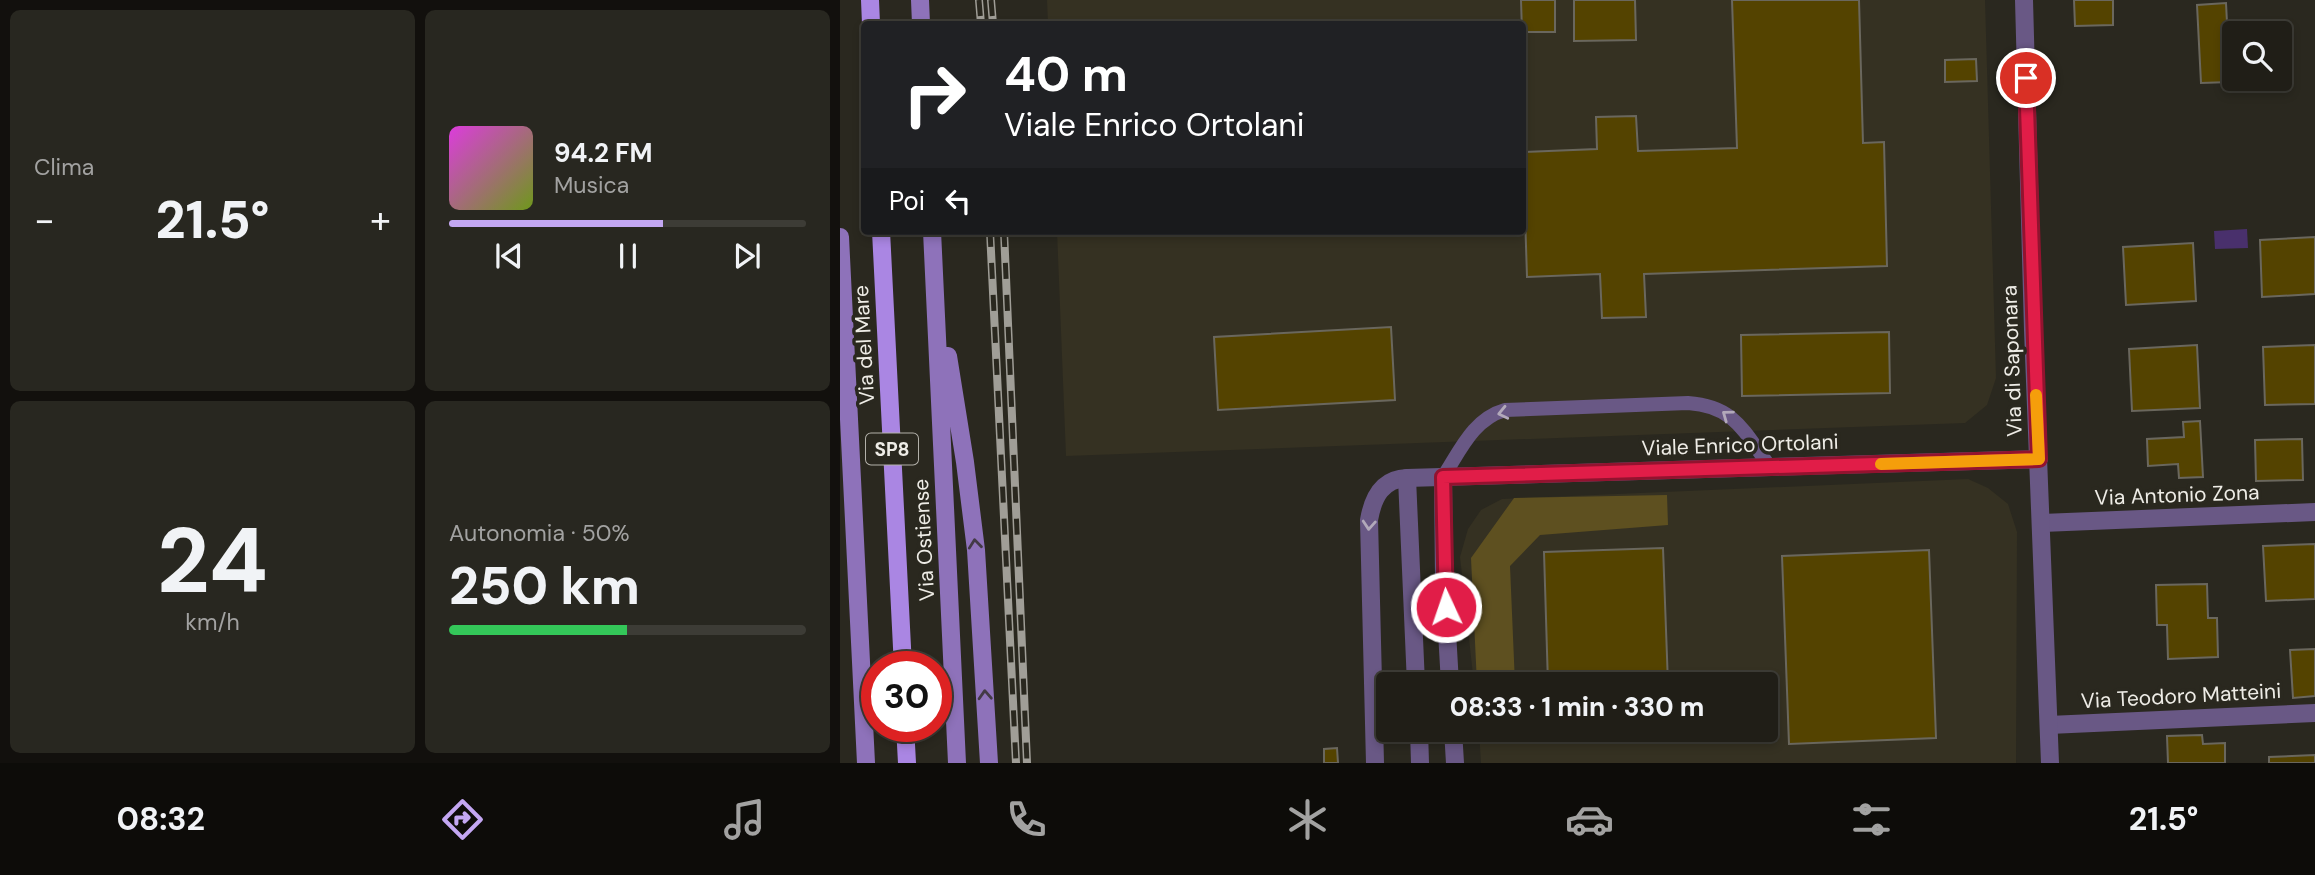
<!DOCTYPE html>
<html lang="it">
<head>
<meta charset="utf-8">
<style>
	:root { --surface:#201e17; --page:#282720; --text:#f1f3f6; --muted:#a2a2a1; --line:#3d3c36; --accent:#c3a7f2 }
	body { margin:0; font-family:"DM Sans",sans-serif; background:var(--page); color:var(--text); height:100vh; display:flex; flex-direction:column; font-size:26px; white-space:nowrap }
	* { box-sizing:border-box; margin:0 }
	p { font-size:23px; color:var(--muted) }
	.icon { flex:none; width:38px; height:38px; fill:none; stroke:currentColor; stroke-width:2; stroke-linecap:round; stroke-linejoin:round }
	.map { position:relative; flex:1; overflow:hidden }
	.side { display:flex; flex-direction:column; gap:10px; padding:10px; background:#12100d; width:840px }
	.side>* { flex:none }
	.hud { position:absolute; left:21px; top:21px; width:665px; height:214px; border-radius:7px; box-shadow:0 4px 10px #0003,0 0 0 2px var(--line); background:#202124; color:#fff; overflow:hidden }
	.tools { position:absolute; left:1382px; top:21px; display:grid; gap:14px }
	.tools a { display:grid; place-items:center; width:70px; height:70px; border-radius:7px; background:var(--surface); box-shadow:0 4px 10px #0003,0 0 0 2px var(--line); font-size:35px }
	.speed { position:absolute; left:21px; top:651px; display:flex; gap:14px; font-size:35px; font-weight:700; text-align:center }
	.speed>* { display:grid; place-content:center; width:91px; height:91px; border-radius:50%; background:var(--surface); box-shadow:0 4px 10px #0003,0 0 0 2px var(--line); line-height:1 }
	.speed .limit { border:10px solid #d22; background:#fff; color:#111 }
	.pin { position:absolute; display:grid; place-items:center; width:60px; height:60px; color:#fff; margin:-30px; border:4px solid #fff; border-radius:50%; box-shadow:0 2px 7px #0007 }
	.me { position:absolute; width:77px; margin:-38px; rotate:357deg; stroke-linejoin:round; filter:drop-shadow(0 0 5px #0008) }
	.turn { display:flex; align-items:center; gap:24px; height:147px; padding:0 28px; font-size:32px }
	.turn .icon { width:91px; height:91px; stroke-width:2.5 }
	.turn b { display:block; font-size:49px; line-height:60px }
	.then { display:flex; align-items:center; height:66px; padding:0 28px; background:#0003; gap:14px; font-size:26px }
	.big { font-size:52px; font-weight:800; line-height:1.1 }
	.side .tile { flex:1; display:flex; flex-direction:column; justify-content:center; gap:10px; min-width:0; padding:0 24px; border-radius:10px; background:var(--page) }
	.side .dial { align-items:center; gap:0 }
	.dial b { font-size:91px; line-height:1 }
	.song { display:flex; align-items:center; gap:21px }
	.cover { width:84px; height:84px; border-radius:10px; background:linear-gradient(135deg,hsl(300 70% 55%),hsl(80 70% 35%)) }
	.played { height:7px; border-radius:4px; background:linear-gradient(90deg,var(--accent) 60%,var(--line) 60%) }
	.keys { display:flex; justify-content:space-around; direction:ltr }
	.heat { display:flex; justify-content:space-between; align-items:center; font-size:38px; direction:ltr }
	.charge { height:10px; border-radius:5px; background:linear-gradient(90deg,#34c759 50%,var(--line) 0) }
	.side .tiles { flex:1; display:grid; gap:10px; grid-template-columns:repeat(2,1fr) }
	.trip { position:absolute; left:536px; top:672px; width:402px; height:70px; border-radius:7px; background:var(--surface); box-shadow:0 4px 10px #0003,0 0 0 2px var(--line); font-weight:800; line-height:70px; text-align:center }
	.dock { display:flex; height:112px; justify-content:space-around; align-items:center; background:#0d0c09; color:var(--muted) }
	.dock .icon { width:49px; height:49px }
	.dock .current { color:var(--accent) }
	.dock b { font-size:32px; color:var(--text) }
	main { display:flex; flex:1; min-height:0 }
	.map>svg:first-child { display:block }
	.built { fill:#353122 }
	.green { fill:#5e5020 }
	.water { fill:#49306c }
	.building { fill:#544300; stroke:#6a675d; stroke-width:2 }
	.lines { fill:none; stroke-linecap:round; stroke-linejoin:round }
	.service { stroke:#695885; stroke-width:14 }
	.minor { stroke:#695885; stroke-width:18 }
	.tertiary { stroke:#695885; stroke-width:18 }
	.secondary { stroke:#8e72ba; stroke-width:18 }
	.primary { stroke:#aa86e3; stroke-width:18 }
	.rail-casing { stroke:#a09e97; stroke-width:8 }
	.rail { stroke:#2a281f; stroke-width:5; stroke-dasharray:16; stroke-linecap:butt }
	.oneway { stroke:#b2a9ba }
	.oneway2 { stroke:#433a46 }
	.route-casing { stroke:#92132f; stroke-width:18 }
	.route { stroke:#e11d48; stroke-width:12 }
	.slow { stroke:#f59e0b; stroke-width:12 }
	.labels { text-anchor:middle; stroke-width:7; stroke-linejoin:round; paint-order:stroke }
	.shield { fill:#2a281f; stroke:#b3b1aa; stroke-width:2 }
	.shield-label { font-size:19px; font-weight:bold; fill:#eeece6 }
	.street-label { font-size:21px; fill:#eeece6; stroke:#2a281f }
</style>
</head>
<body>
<main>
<section class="side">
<div class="tiles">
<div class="tile"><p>Clima</p>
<div class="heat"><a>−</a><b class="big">21.5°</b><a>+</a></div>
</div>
<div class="tile">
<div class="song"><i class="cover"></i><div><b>94.2 FM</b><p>Musica</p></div></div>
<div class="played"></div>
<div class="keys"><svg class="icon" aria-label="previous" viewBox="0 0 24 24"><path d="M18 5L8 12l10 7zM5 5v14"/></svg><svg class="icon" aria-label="pause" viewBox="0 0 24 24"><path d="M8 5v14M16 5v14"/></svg><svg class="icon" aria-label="next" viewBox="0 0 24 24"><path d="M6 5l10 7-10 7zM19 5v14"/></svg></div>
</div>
<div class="tile dial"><b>24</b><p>km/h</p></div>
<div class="tile"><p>Autonomia · 50%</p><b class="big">250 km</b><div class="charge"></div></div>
</div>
</section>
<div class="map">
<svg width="1475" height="763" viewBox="0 0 1475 763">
	<rect width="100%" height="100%" fill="#2a281f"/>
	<!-- built -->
	<path class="built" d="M207,0h938l11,378 -9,27 -22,18 -899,33 -9,-225h465v-207h-474z
		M1128,479l20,9 20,16 9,28 -1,231h-535l-2,-33h287v-46h-292l-14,-127 8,-28 13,-19 21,-11z"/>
	<!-- green -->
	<path class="green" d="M827,495l1,30 -128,10 -30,31 5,118h-38l-6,-126 43,-60z"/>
	<!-- water -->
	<path class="water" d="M1407,229l1,19 -33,1 -1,-18z"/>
	<!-- building -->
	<path class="building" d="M681,0h34v32h-33z
		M734,0h61l1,40 -62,1z
		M892,0h127l4,143 21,-1 3,124 -243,8 2,43 -44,1 -2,-44 -73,3 -4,-125 74,-3 -1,-32 40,-1 2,35 99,-3z
		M1234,0h39v25l-38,1z
		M1386,3l4,79 -29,1 -4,-78z
		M1136,59l1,22 -32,1v-22z
		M1475,237v57l-53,3 -2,-57z
		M1353,243l3,58 -70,4 -3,-58z
		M551,327l4,73 -177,10 -4,-73z
		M1049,332l1,61 -148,3 -1,-61z
		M1357,345l3,63 -68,3 -3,-62z
		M1475,345v59l-50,1 -2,-58z
		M1360,421l3,56 -24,1 -1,-14 -30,2 -1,-27 37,-2 -1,-15z
		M1462,439l1,41 -47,1 -1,-41z
		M1475,544v55l-49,2 -3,-55z
		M823,548l5,136h-120l-4,-132z
		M1089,550l7,188 -147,6 -7,-188z
		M1367,584l1,34h9l1,39 -50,2 -1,-34h-10l-1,-40z
		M1475,649v47l-22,2 -3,-48z
		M710,730h119v8l-119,5z
		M1362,735l1,9 22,-1v20h-57l-1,-27z
		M497,748l1,15h-14v-14z
		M1475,755v8h-46v-6z"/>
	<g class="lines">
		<!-- service -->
		<path class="service" d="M603,477c17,-26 30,-58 62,-67l183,-7c47,3 56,29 82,64"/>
		<!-- minor -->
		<path class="minor" d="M603,477l1,102 6,105
			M1202,523l273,-11
			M1209,725l266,-12
			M613,730l2,33
			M535,763l-6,-243c4,-23 13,-41 38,-42"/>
		<!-- tertiary -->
		<path class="tertiary" d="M1184,0l9,330 17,433
			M576,684l-9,-206 632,-19
			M579,730l1,33"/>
		<!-- secondary -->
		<path class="secondary" d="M80,0l1,24
			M92,231l25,532
			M0,237l26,526
			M108,356l17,106 11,88 13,213"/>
		<!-- primary -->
		<path class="primary" d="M30,0l1,24
			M41,231l22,436
			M65,726l2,37"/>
		<defs>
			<path id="rail" d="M139,0l2,24
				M151,0l2,24
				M150,231l26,532
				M164,231l23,532"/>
		</defs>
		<!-- rail casing -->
		<use href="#rail" class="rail-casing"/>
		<!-- rail -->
		<use href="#rail" class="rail"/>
	</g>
	<!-- one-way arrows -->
	<defs><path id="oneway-chevron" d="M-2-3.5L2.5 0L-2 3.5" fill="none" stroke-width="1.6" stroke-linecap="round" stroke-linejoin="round" transform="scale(1.75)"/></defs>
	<g class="oneway">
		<use href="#oneway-chevron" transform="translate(663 413) rotate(167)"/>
		<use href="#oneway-chevron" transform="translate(887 415) rotate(-144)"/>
		<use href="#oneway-chevron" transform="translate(529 525) rotate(94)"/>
	</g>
	<g class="oneway2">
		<use href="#oneway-chevron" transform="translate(135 544) rotate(-96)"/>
		<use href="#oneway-chevron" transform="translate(145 695) rotate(-93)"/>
	</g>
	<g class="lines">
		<defs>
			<path id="route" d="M606,607l-3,-130 596,-18 -13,-381"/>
		</defs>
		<!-- route casing -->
		<use href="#route" class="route-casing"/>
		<!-- route -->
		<use href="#route" class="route"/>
		<!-- slow -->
		<path class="slow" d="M1041,464l158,-5 -3,-64"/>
	</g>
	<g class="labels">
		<!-- shield labels -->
		<rect class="shield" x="26" y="433.5" width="52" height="31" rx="5"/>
		<g class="shield-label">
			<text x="52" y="456">SP8</text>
		</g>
		<!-- street labels -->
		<g class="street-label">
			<text transform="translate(24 345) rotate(-93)" y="7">Via del Mare</text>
			<text transform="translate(1172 361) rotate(-92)" y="7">Via di Saponara</text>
			<text transform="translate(900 445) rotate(-2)" y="7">Viale Enrico Ortolani</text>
			<text transform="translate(1337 495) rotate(-2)" y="7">Via Antonio Zona</text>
			<text transform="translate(84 540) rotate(-93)" y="7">Via Ostiense</text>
			<text transform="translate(1341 696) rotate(-3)" y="7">Via Teodoro Matteini</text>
		</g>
	</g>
</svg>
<div class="tools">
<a><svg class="icon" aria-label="search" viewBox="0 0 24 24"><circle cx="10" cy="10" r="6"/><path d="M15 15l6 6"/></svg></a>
</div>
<div class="speed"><div class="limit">30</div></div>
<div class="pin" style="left:1186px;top:78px;background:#d93025"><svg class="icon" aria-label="arrive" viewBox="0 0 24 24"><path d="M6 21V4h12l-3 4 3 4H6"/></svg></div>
<svg class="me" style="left:606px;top:607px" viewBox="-20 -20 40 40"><circle r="17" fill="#e11d48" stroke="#fff" stroke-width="3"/><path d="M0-11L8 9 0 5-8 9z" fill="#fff"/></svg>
<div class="trip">08:33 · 1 min · 330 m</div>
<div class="hud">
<div class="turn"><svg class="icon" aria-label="right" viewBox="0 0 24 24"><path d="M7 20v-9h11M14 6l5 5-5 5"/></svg><div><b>40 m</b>Viale Enrico Ortolani</div></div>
<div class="then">Poi<svg class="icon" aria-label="left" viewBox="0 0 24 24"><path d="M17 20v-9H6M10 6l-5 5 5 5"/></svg></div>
</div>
</div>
</main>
<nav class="dock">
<b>08:32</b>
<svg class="icon current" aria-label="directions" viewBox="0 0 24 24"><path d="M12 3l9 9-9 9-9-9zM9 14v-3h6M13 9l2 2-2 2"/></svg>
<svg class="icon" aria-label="music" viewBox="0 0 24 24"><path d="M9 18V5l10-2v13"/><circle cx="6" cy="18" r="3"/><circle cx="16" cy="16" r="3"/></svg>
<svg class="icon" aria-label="phone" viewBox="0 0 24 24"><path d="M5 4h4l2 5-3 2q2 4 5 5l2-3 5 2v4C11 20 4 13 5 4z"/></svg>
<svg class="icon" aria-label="climate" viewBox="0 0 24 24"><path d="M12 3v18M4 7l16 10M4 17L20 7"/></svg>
<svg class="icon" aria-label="car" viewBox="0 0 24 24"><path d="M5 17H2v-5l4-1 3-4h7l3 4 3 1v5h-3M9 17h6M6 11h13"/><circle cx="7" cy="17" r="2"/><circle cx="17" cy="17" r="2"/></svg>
<svg class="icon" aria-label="filters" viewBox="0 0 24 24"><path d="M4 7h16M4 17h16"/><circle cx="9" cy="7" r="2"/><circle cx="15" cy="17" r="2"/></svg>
<b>21.5°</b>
</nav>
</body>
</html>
